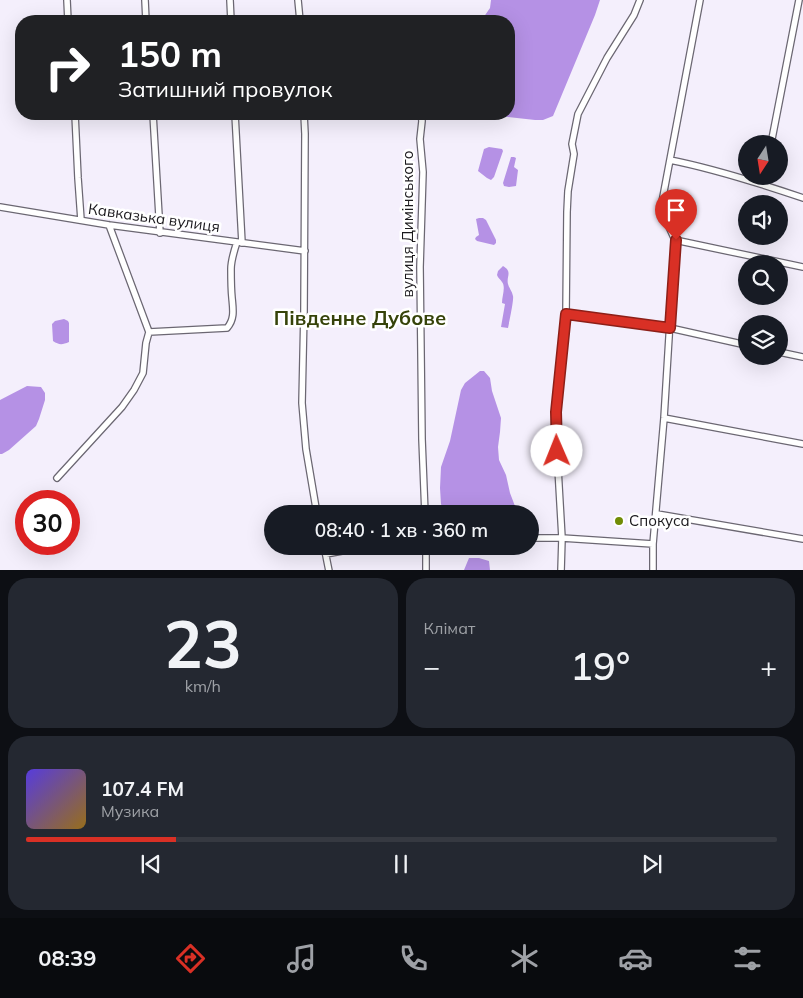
<!DOCTYPE html>
<html lang="uk">
<head>
<meta charset="utf-8">
<style>
	:root { --surface:#171b24; --page:#242831; --text:#f1f3f6; --muted:#9ea1a6; --line:#363941; --accent:#d93025 }
	body { margin:0; font-family:Mulish,sans-serif; background:var(--page); color:var(--text); height:100vh; display:flex; flex-direction:column; font-size:19px; white-space:nowrap }
	* { box-sizing:border-box; margin:0 }
	p { font-size:16px; color:var(--muted) }
	.icon { flex:none; width:28px; height:28px; fill:none; stroke:currentColor; stroke-width:2; stroke-linecap:round; stroke-linejoin:round }
	.map { position:relative; height:570px; overflow:hidden }
	.panel { display:flex; flex-direction:column; gap:8px; padding:8px; background:#0d0f14; flex:1 }
	.panel>* { flex:none }
	.top-card { position:absolute; left:15px; top:15px; width:500px; height:105px; border-radius:20px; box-shadow:0 5px 20px #0002; background:#202124; color:#fff; overflow:hidden }
	.needle { width:32px; rotate:192deg }
	.tools { position:absolute; left:738px; top:135px; display:grid; gap:10px }
	.tools a { display:grid; place-items:center; width:50px; height:50px; border-radius:50%; background:var(--surface); box-shadow:0 5px 20px #0002; font-size:25px }
	.speed { position:absolute; left:15px; top:490px; display:flex; gap:10px; font-size:25px; font-weight:700; text-align:center }
	.speed>* { display:grid; place-content:center; width:65px; height:65px; border-radius:50%; background:var(--surface); box-shadow:0 5px 20px #0002; line-height:1 }
	.speed .limit { border:8px solid #d22; background:#fff; color:#111 }
	.pin { position:absolute; display:grid; place-items:center; width:42px; height:42px; color:#fff; margin:-51px -21px; border-radius:50% 50% 50% 0; rotate:-45deg; box-shadow:0 0 5px #0007 }
	.pin .icon { rotate:45deg }
	.me { position:absolute; width:55px; margin:-28px; rotate:359deg; stroke-linejoin:round; filter:drop-shadow(0 0 4px #0008) }
	.turn { display:flex; align-items:center; gap:18px; height:105px; padding:0 20px; font-size:22px }
	.turn .icon { width:65px; height:65px; stroke-width:2.5 }
	.turn b { display:block; font-size:35px; line-height:42px }
	.big { font-size:38px; font-weight:600; line-height:1.1 }
	.panel .tile { flex:1; display:flex; flex-direction:column; justify-content:center; gap:8px; min-width:0; padding:0 18px; border-radius:20px; background:var(--page) }
	.panel .dial { align-items:center; gap:0 }
	.dial b { font-size:65px; line-height:1 }
	.song { display:flex; align-items:center; gap:15px }
	.cover { width:60px; height:60px; border-radius:8px; background:linear-gradient(135deg,hsl(250 70% 55%),hsl(40 70% 35%)) }
	.played { height:5px; border-radius:2px; background:linear-gradient(90deg,var(--accent) 20%,var(--line) 20%) }
	.keys { display:flex; justify-content:space-around; direction:ltr }
	.heat { display:flex; justify-content:space-between; align-items:center; font-size:28px; direction:ltr }
	.panel .tiles { flex:1; display:grid; gap:8px; grid-template-columns:1fr 1fr }
	.tile:last-child { grid-column:span 2 }
	.trip { position:absolute; left:264px; top:505px; width:275px; height:50px; border-radius:25px; background:var(--surface); box-shadow:0 5px 20px #0002; font-weight:600; line-height:50px; text-align:center }
	.tabs { display:flex; height:80px; justify-content:space-around; align-items:center; background:#090b0e; color:var(--muted) }
	.tabs .icon { width:35px; height:35px }
	.tabs .on { color:var(--accent) }
	.tabs b { font-size:22px; color:var(--text) }
	.map>svg:first-child { display:block }
	.water { fill:#b591e5 }
	.lines { fill:none; stroke-linecap:round; stroke-linejoin:round }
	.minor-casing { stroke:#6b6772; stroke-width:8 }
	.minor { stroke:#fff; stroke-width:5.5 }
	.route-casing { stroke:#8d1f18; stroke-width:12 }
	.route { stroke:#d93025; stroke-width:9 }
	.poi-dot { fill:#718c05; stroke:#fff; stroke-width:2 }
	.labels { text-anchor:middle; stroke-width:5; stroke-linejoin:round; paint-order:stroke }
	.street-label { font-size:15px; fill:#1a181c; stroke:#fff }
	.poi-label { font-size:15px; fill:#1a181c; stroke:#fff; text-anchor:start }
	.district-label { font-size:20px; font-weight:bold; fill:#36430a; stroke:#fff }
</style>
</head>
<body>
<div class="map">
<svg width="803" height="571" viewBox="0 0 803 571">
	<rect width="100%" height="100%" fill="#f4effc"/>
	<!-- water -->
	<path class="water" d="M491,0h109l-5,15 -42,101 -10,4h-8l-53,-6h27v-93h-28l9,-13z
		M489,147l13,2 1,2 -9,26 -3,3 -4,-2 -9,-7 6,-22z
		M511,157h3l2,1 -2,9 4,3 -2,16 -7,1 -5,-1 -1,-3z
		M479,218h4l3,2 10,20v3l-2,2 -17,-4 -2,-2 1,-2 3,-2 -3,-16z
		M503,266c10,6 3,10 5,18 1,4 4,7 5,12 1,4 -4,27 -5,32l-7,-1 4,-23 -3,-1c0,-7 4,-16 0,-21 -2,-3 -4,-4 -5,-7l1,-4z
		M64,319l4,2 1,2v19c-7,3 -10,3 -16,-1l-1,-17 3,-3z
		M480,371h4l6,7 2,13 9,27 -1,14 -2,15 1,13 7,15 4,18 8,21h-73l-4,-10 -1,-16 1,-21 9,-26 11,-51 4,-7z
		M27,386l14,1 4,6v7l-6,19 -3,7 -27,24 -7,4h-2v-54z
		M469,558h10l10,3 1,9h-26z"/>
	<g class="lines">
		<defs>
			<path id="minor" d="M67,0l1,21
				M145,0l1,21
				M230,0l1,21
				M298,0l2,21
				M75,114l3,64 3,42
				M153,114l7,119
				M235,114l7,129
				M304,114l1,20 -1,177 -2,92 4,46 11,65
				M421,114l1,7 -2,18 3,33 -3,95 2,172 3,75
				M771,144l28,-144
				M670,160c45,9 89,23 133,38
				M763,184l1,-8
				M0,207l109,18 196,26
				M675,240l128,27
				M566,314l104,14 76,17
				M149,332l78,-4c8,-9 6,-19 5,-30 -1,-10 -1,-19 -1,-29 0,-9 3,-18 6,-27
				M779,352l24,5
				M664,418l139,26
				M57,478l65,-71 12,-17 9,-17 3,-30 3,-11 -40,-107
				M657,514l146,25
				M530,538h32l91,6
				M324,546l5,25
				M326,554l43,-8
				M426,571v-25
				M561,571l1,-33 -5,-87 -1,-39 10,-98 1,-102 1,-21 6,-37 -2,-10 6,-30 29,-56 27,-43 6,-15
				M653,571v-27l11,-126 11,-178 -14,-31 1,-7 38,-202"/>
		</defs>
		<!-- minor casing -->
		<use href="#minor" class="minor-casing"/>
		<!-- minor -->
		<use href="#minor" class="minor"/>
	</g>
	<g class="lines">
		<defs>
			<path id="route" d="M557,451l-1,-39 10,-98 104,14 6,-88"/>
		</defs>
		<!-- route casing -->
		<use href="#route" class="route-casing"/>
		<!-- route -->
		<use href="#route" class="route"/>
	</g>
	<!-- markers -->
	<circle class="poi-dot" cx="619" cy="521" r="5"/>
	<g class="labels">
		<!-- street labels -->
		<g class="street-label">
			<text transform="translate(154 218) rotate(8)" y="5">Кавказька вулиця</text>
			<text transform="translate(408 224) rotate(-90)" y="5">вулиця Димінського</text>
		</g>
		<!-- poi labels -->
		<g class="poi-label">
			<text x="629" y="526">Спокуса</text>
		</g>
		<!-- district labels -->
		<g class="district-label">
			<text x="360" y="325">Південне Дубове</text>
		</g>
	</g>
</svg>
<div class="tools">
<a><svg class="needle" viewBox="-14 -14 28 28"><path d="M0-13l5 13h-10z" fill="#e53935"/><path d="M0 13l5-13h-10z" fill="#9ea1a6"/></svg></a>
<a><svg class="icon" aria-label="sound" viewBox="0 0 24 24"><path d="M4 9h4l5-4v14l-5-4H4zM17 9q2 3 0 6"/></svg></a>
<a><svg class="icon" aria-label="search" viewBox="0 0 24 24"><circle cx="10" cy="10" r="6"/><path d="M15 15l6 6"/></svg></a>
<a><svg class="icon" aria-label="layers" viewBox="0 0 24 24"><path d="M12 4l9 5-9 5-9-5zM3 14l9 5 9-5"/></svg></a>
</div>
<div class="speed"><div class="limit">30</div></div>
<div class="pin" style="left:676px;top:240px;background:#d93025"><svg class="icon" aria-label="arrive" viewBox="0 0 24 24"><path d="M6 21V4h12l-3 4 3 4H6"/></svg></div>
<svg class="me" style="left:557px;top:451px" viewBox="-20 -20 40 40"><circle r="19" fill="#fff"/><path d="M0-13L10 11 0 6-10 11z" fill="#d93025"/></svg>
<div class="trip">08:40 · 1 хв · 360 m</div>
<div class="top-card">
<div class="turn"><svg class="icon" aria-label="right" viewBox="0 0 24 24"><path d="M7 20v-9h11M14 6l5 5-5 5"/></svg><div><b>150 m</b>Затишний провулок</div></div>
</div>
</div>
<section class="panel">
<div class="tiles">
<div class="tile dial"><b>23</b><p>km/h</p></div>
<div class="tile"><p>Клімат</p>
<div class="heat"><a>−</a><b class="big">19°</b><a>+</a></div>
</div>
<div class="tile">
<div class="song"><i class="cover"></i><div><b>107.4 FM</b><p>Музика</p></div></div>
<div class="played"></div>
<div class="keys"><svg class="icon" aria-label="previous" viewBox="0 0 24 24"><path d="M18 5L8 12l10 7zM5 5v14"/></svg><svg class="icon" aria-label="pause" viewBox="0 0 24 24"><path d="M8 5v14M16 5v14"/></svg><svg class="icon" aria-label="next" viewBox="0 0 24 24"><path d="M6 5l10 7-10 7zM19 5v14"/></svg></div>
</div>
</div>
</section>
<nav class="tabs">
<b>08:39</b>
<svg class="icon on" aria-label="directions" viewBox="0 0 24 24"><path d="M12 3l9 9-9 9-9-9zM9 14v-3h6M13 9l2 2-2 2"/></svg>
<svg class="icon" aria-label="music" viewBox="0 0 24 24"><path d="M9 18V5l10-2v13"/><circle cx="6" cy="18" r="3"/><circle cx="16" cy="16" r="3"/></svg>
<svg class="icon" aria-label="phone" viewBox="0 0 24 24"><path d="M5 4h4l2 5-3 2q2 4 5 5l2-3 5 2v4C11 20 4 13 5 4z"/></svg>
<svg class="icon" aria-label="climate" viewBox="0 0 24 24"><path d="M12 3v18M4 7l16 10M4 17L20 7"/></svg>
<svg class="icon" aria-label="car" viewBox="0 0 24 24"><path d="M5 17H2v-5l4-1 3-4h7l3 4 3 1v5h-3M9 17h6M6 11h13"/><circle cx="7" cy="17" r="2"/><circle cx="17" cy="17" r="2"/></svg>
<svg class="icon" aria-label="filters" viewBox="0 0 24 24"><path d="M4 7h16M4 17h16"/><circle cx="9" cy="7" r="2"/><circle cx="15" cy="17" r="2"/></svg>
</nav>
</body>
</html>
